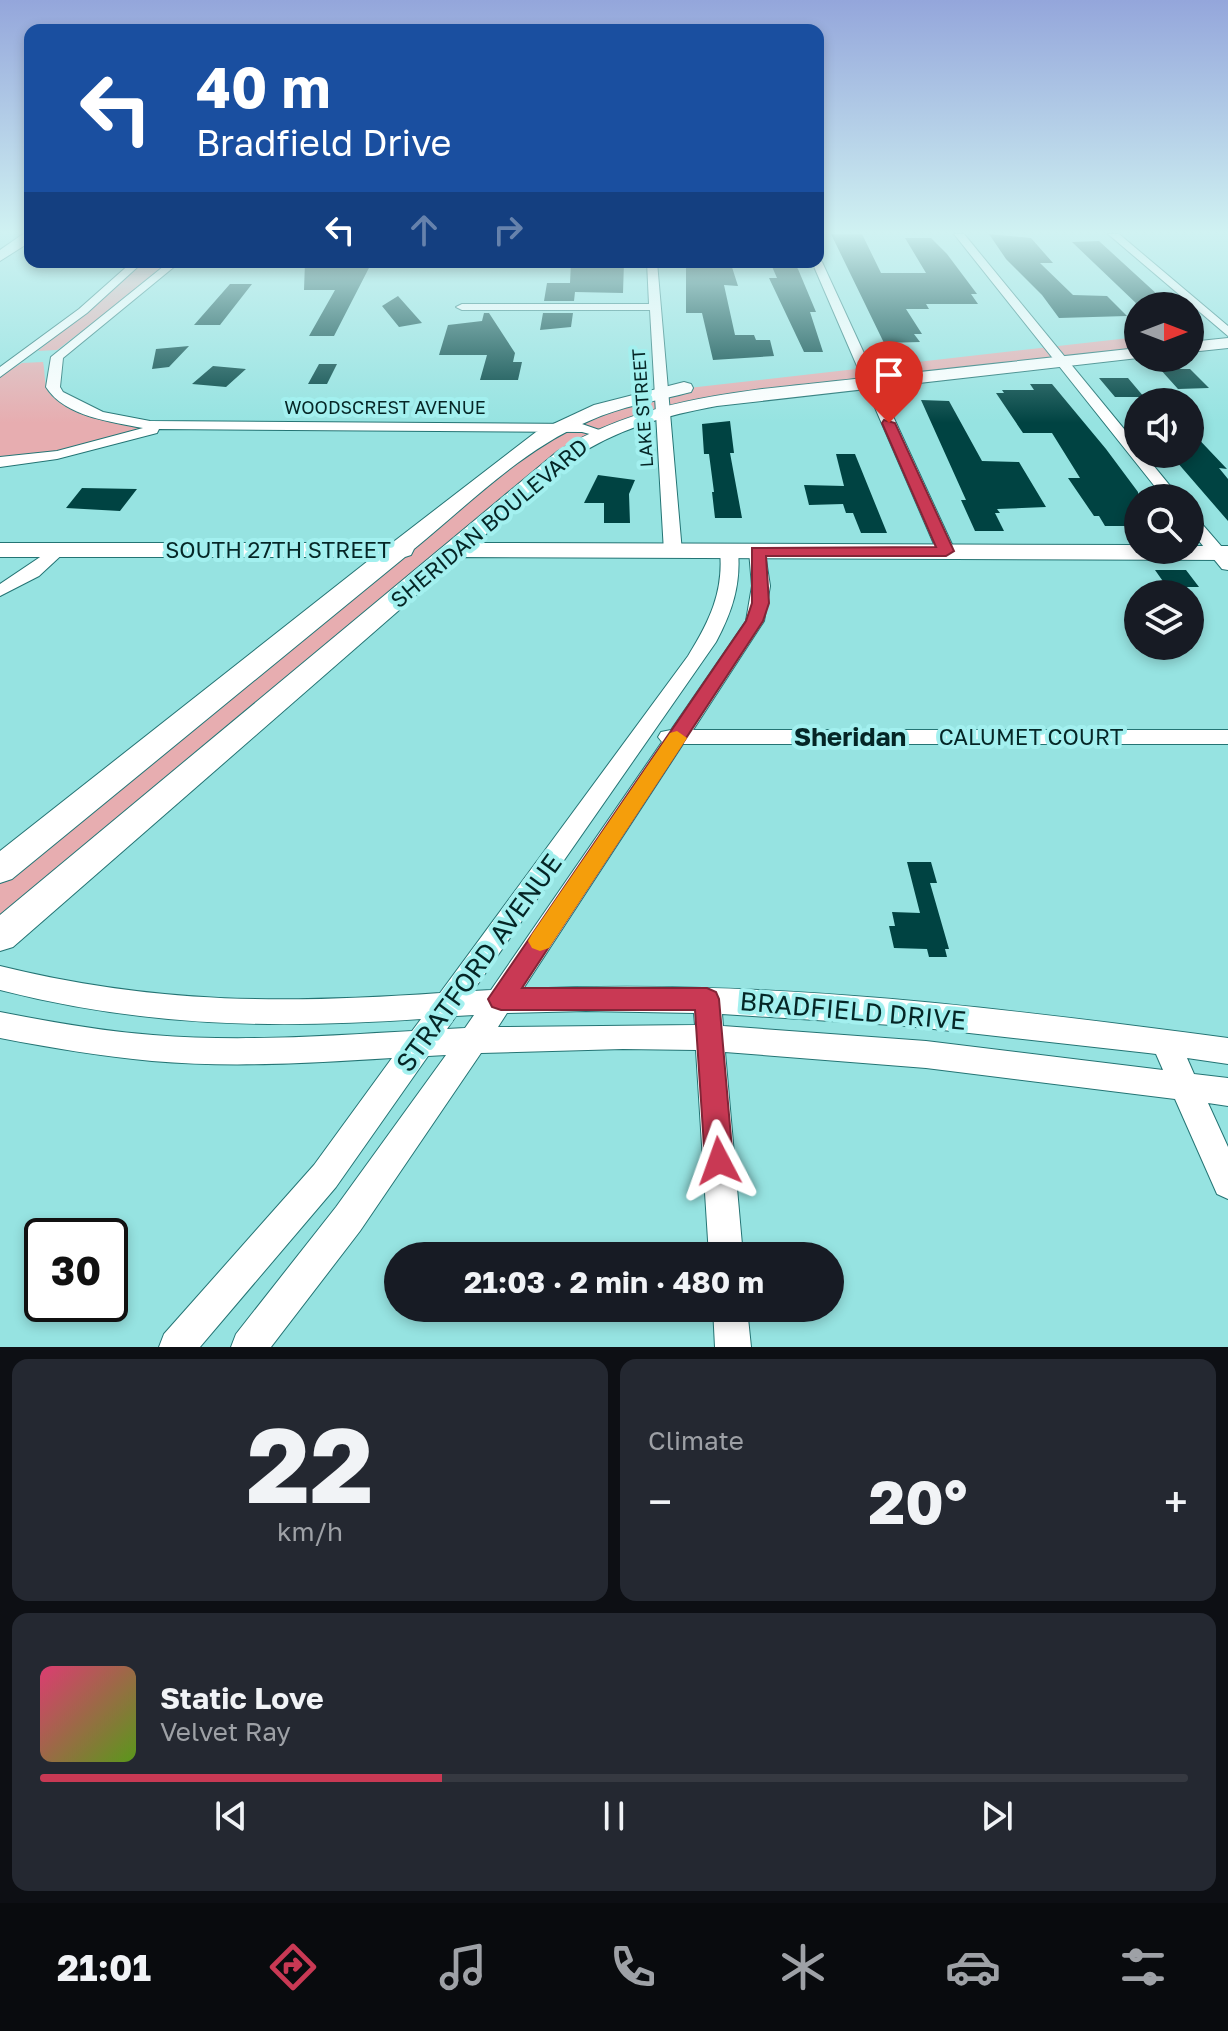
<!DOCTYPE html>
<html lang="en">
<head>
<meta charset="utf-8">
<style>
	:root { --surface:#171b24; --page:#242831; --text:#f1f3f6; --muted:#9ea1a6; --line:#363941; --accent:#c93954 }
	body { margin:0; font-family:"Golos Text",sans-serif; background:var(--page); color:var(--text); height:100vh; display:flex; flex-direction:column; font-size:30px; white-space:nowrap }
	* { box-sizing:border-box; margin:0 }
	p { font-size:26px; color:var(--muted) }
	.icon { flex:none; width:44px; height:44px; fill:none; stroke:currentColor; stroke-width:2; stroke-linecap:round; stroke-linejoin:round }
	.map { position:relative; height:1347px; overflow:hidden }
	.drawer { display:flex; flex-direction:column; gap:12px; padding:12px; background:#0d0f14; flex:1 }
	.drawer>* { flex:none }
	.hud { position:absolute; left:24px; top:24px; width:800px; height:244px; border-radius:16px; box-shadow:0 4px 12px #0003; background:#1a4fa0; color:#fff; overflow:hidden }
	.needle { width:52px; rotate:90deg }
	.fabs { position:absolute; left:1124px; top:292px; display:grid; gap:16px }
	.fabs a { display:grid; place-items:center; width:80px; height:80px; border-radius:50%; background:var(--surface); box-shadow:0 4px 12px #0003; font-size:40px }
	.speed { position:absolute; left:24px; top:1218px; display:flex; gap:16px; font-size:40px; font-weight:700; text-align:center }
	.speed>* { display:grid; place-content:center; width:104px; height:104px; border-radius:50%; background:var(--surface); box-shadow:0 4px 12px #0003; line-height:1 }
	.speed .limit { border:4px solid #111; border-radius:12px; background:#fff; color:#111 }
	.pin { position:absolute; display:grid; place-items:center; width:68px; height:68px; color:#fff; margin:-82px -34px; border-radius:50% 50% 50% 0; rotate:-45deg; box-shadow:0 0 8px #0007 }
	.pin .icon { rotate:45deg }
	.me { position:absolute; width:88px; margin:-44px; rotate:356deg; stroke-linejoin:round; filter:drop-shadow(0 0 6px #0008) }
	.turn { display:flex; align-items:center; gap:28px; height:168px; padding:0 40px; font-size:36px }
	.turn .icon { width:104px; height:104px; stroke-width:2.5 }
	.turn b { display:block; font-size:56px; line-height:68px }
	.lanes { display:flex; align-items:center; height:76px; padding:0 40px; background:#0003; justify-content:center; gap:40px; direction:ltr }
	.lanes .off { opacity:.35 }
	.big { font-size:60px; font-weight:700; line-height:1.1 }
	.drawer .widget { flex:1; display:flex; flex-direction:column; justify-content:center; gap:12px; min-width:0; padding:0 28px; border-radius:16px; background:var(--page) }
	.drawer .dial { align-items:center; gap:0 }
	.dial b { font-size:104px; line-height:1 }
	.song { display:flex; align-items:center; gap:24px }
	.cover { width:96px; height:96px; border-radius:12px; background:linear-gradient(135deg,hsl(340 70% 55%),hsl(90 70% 35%)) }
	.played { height:8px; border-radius:4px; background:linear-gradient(90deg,var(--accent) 35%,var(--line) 35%) }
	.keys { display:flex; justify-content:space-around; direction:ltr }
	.heat { display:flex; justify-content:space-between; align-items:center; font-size:44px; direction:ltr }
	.drawer .tiles { flex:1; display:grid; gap:12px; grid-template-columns:1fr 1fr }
	.widget:last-child { grid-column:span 2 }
	.trip { position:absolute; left:384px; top:1242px; width:460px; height:80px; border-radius:40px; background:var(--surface); box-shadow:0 4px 12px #0003; font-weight:700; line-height:80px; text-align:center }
	.tab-bar { display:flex; height:128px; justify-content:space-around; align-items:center; background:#090b0e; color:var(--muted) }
	.tab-bar .icon { width:56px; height:56px }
	.tab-bar .current { color:var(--accent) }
	.tab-bar b { font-size:36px; color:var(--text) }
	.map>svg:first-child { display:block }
	.green { fill:#e7adb0 }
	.building { fill:#004342 }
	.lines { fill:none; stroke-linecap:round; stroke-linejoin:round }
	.street-casing { stroke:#247474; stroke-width:2 }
	.secondary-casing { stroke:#247474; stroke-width:2 }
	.street { fill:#fff; fill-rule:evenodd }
	.secondary { fill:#fff; fill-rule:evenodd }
	.route { fill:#c93954; stroke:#832537; stroke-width:2 }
	.slow { fill:#f59e0b }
	.labels { text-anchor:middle; stroke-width:8; stroke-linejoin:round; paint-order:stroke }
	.far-street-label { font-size:18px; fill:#052626; stroke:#a3f0ef }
	.street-label { font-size:22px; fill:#052626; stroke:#a3f0ef }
	.quarter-label { font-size:26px; font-weight:bold; fill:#052626; stroke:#a3f0ef }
	.near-street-label { font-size:26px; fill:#052626; stroke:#a3f0ef }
</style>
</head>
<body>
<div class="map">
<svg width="1228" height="1347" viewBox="0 0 1228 1347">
	<rect width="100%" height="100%" fill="#96e3e1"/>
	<!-- green -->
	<path class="green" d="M142,262h31l-116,88 -19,1z
		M1138,337v16l-421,47 -116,33 -601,503v-66l540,-433 122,-46z
		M43,362c2,8 1,23 5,29 14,22 69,30 93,36l-2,3 -77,21 -62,7v-82l22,-13z"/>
	<!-- building -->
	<path class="building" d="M831,234h31l19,39h45l-21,-35h26l16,16 30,40h-6l7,10h-52l3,5h-23l16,25h-8l6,8 -36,1z
		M989,234l42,4 22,25h-13l33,32 34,1 20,20 -68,2 -17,-23 -36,-36z
		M1099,241l71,65h-31l-67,-64z
		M305,262h67l-38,74h-25l26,-46h-31z
		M571,262h53l-1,31 -48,-1 -1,9h-30l3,-18h23z
		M770,262h22l6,7 18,43h-6l13,40h-19l-35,-74h8z
		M731,264l7,22 -14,-1 11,50h19l2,5h14l4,16 -61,4 -11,-47h-16v-48z
		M230,284h22l-32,41h-26z
		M398,296l24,27 -23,4 -17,-21z
		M484,313h5l26,40 -2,9h9l-4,18h-38l7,-25h-48l9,-30 34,-4z
		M543,313h30l-2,14 -31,3z
		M189,346l-20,21 -17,2 4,-20z
		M319,364h18l-10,20h-19z
		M213,366l33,3 -20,18 -34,-3z
		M1160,369h30l19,19 -31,1z
		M1099,378h29l16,19h-29z
		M1030,384h22l54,65 32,43v34h-33l-6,-10h-5l-26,-38h12l-28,-45h-29l-27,-40h8l-2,-3h32z
		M921,400l28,1 33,60 37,1 27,45 -49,2 3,4h-5l9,18h-29l-14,-31h5z
		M730,421l4,32h-4l12,65h-27l-3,-26h2l-5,-38h-5l-2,-30z
		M1190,430l37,39 -8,-1 9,11v42l-58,-67h20z
		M836,454h19l32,79h-26l-8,-20h-7l-3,-9 -34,1 -5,-20 40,1z
		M598,475l37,5 -6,14 1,29h-26v-20h-20z
		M82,488l55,1 -17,22 -54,-3z
		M1155,570h31l13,17h-32z
		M907,862h24l6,21h-7l19,66h-4l2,8h-18l-2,-8 -33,-1 -5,-22h6l-3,-14 28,1z"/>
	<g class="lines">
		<defs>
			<path id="street" d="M954,234h10l174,212v8h6l36,44h-16z
				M1108,234h11l109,92v10z
				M818,259l4,3 133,289 -3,4 -6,1 -9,-5 -125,-289h6z
				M132,262h11l-56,51 -87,64v-10l79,-58z
				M169,262h11l-117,96 -3,29 3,5 40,20 47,9 432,3 26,9 -7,4 -19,-5 -423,-3 -2,4 -100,26 -57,8v-10l57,-6 86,-23c-31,-6 -78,-11 -97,-41l5,-30z
				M647,262h10l25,290 -9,5 -9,-5 -14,-242h-188l-6,-3 6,-3h187z
				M1190,515l6,2 32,37v16l-6,-1 -32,-39z
				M58,545l9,5 -28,26 -39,20v-12z
				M729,546l9,5c3,34 -6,61 -22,91l-243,349 18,-1 171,-248 -4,-5 3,-5 10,-2 75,-109 6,-35 -3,-35 9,-5 6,1 6,39 -6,35 -71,109h535v14h-545l-160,245c235,-11 472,18 705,49v26l-41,-6 7,16 34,4v28l-20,-3 20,44v52l-11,-5 -42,-95 -249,-31 -201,-16 18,204h-34l-13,-206 -73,-1 -142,4 -121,178 -89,116h-40l5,-13 100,-127 110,-152 -18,1 -92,131 -136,160h-41l5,-13 150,-169 78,-107c-79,5 -160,10 -240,3 -51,-5 -101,-13 -152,-23v-26c51,10 101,19 153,23 86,7 173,1 259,-4l9,-12c-148,10 -276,8 -421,-29v-24c154,38 283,38 440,27l248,-337c21,-34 36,-64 32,-105zM586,1011l108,2 1,12 -197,2 9,-14zM722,1014l185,12 241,27 8,1 7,16 -237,-29 -203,-15zM474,1015l-9,13 -18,1 9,-13z
				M713,1308h34l4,39h-36z"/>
			<path id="secondary" d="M23,234h7v8l-30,19v-11z
				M1228,338v10l-38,4v-10z
				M1138,348v10l-421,48c-50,9 -101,23 -143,52 -35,25 -66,57 -98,85l662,2v5h52v-4h38v14l-768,-3 -447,390 -13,4v-36l558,-464c93,-57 200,-61 306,-73 91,-10 183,-20 274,-30z
				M684,382l7,2 2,4 -2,4c-35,9 -69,14 -102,29 -66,28 -120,83 -175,128l-3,6 -6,2 -393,322 -12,4v-32l373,-294h-373v-14h392l144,-111 58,-27z"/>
		</defs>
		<!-- street casing -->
		<use href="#street" class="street-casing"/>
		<!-- secondary casing -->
		<use href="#secondary" class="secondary-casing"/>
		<!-- street -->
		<use href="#street" class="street"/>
		<!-- secondary -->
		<use href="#secondary" class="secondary"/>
	</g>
	<!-- sky -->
	<linearGradient id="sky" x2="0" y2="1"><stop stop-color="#94a6db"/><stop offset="0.55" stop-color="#d0f2f2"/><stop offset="1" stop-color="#d0f2f2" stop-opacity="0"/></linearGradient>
	<rect width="1228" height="423" fill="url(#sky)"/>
	<!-- route -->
	<path class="route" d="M884,420l11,3 59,128 -8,5h-180l3,47 -6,18 -241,367h185l9,4 3,7 14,162 -4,10 -10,4 -10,-4 -4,-10 -10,-151h-194l-9,-3 -4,-8 258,-378 6,-18v-55l184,-1 -54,-124z"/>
	<!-- slow -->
	<path class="slow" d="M677,731l10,7 -138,210 -9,3 -8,-3 -4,-7 4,-7 138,-201z"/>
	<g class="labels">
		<!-- far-street labels -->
		<g class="far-street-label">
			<text x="385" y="414">WOODSCREST AVENUE</text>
			<text transform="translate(643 408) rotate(-94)" y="6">LAKE STREET</text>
		</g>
		<!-- street labels -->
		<g class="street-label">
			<text transform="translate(489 523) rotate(-40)" y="8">SHERIDAN BOULEVARD</text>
			<text x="278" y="558">SOUTH 27TH STREET</text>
			<text x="1031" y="745">CALUMET COURT</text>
		</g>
		<!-- quarter labels -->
		<g class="quarter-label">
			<text x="850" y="746">Sheridan</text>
		</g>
		<!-- near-street labels -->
		<g class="near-street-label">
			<text transform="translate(479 963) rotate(-54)" y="9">STRATFORD AVENUE</text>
			<text transform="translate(853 1011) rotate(5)" y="9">BRADFIELD DRIVE</text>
		</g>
	</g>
</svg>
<div class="fabs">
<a><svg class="needle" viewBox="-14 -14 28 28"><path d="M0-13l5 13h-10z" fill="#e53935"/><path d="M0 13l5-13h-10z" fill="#9ea1a6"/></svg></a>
<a><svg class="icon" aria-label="sound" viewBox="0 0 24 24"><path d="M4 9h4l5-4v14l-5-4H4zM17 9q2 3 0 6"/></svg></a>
<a><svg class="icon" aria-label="search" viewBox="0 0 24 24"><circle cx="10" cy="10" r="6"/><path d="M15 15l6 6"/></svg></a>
<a><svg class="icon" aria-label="layers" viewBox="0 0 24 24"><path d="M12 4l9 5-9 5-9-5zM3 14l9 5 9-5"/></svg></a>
</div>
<div class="speed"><div class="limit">30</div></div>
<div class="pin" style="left:889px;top:423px;background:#d93025"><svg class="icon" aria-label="arrive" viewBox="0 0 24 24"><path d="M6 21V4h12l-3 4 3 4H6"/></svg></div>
<svg class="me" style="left:719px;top:1161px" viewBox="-20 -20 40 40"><path d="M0-17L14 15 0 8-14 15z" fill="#c93954" stroke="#fff" stroke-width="4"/></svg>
<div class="trip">21:03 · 2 min · 480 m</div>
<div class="hud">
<div class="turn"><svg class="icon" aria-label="left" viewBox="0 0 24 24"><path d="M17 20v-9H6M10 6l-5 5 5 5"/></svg><div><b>40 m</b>Bradfield Drive</div></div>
<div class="lanes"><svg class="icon" aria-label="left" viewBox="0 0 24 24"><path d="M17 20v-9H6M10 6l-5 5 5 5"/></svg><svg class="icon off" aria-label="ahead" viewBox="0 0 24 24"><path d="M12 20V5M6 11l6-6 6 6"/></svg><svg class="icon off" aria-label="right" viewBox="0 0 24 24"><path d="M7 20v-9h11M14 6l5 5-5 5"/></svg></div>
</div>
</div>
<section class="drawer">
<div class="tiles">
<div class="widget dial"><b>22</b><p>km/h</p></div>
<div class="widget"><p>Climate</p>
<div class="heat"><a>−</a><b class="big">20°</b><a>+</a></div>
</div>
<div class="widget">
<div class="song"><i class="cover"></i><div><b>Static Love</b><p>Velvet Ray</p></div></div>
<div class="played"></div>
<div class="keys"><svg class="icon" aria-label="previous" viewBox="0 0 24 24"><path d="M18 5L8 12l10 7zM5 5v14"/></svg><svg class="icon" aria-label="pause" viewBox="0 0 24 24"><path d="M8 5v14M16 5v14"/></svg><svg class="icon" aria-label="next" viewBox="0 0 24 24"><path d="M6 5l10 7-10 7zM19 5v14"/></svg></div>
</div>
</div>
</section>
<nav class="tab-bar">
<b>21:01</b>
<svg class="icon current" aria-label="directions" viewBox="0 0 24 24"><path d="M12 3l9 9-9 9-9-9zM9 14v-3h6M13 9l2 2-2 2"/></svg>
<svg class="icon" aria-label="music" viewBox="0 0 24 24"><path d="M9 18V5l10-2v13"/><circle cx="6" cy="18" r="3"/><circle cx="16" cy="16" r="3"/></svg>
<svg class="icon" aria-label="phone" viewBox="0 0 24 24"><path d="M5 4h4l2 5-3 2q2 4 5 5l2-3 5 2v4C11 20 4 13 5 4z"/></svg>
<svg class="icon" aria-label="climate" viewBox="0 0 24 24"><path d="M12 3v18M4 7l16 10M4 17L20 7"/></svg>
<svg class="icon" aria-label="car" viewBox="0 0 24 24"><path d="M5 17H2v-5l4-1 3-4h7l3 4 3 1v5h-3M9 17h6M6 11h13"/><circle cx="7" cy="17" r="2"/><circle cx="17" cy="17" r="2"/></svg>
<svg class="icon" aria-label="filters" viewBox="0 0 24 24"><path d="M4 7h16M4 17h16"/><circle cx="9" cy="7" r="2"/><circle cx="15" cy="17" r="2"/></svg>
</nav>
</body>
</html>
